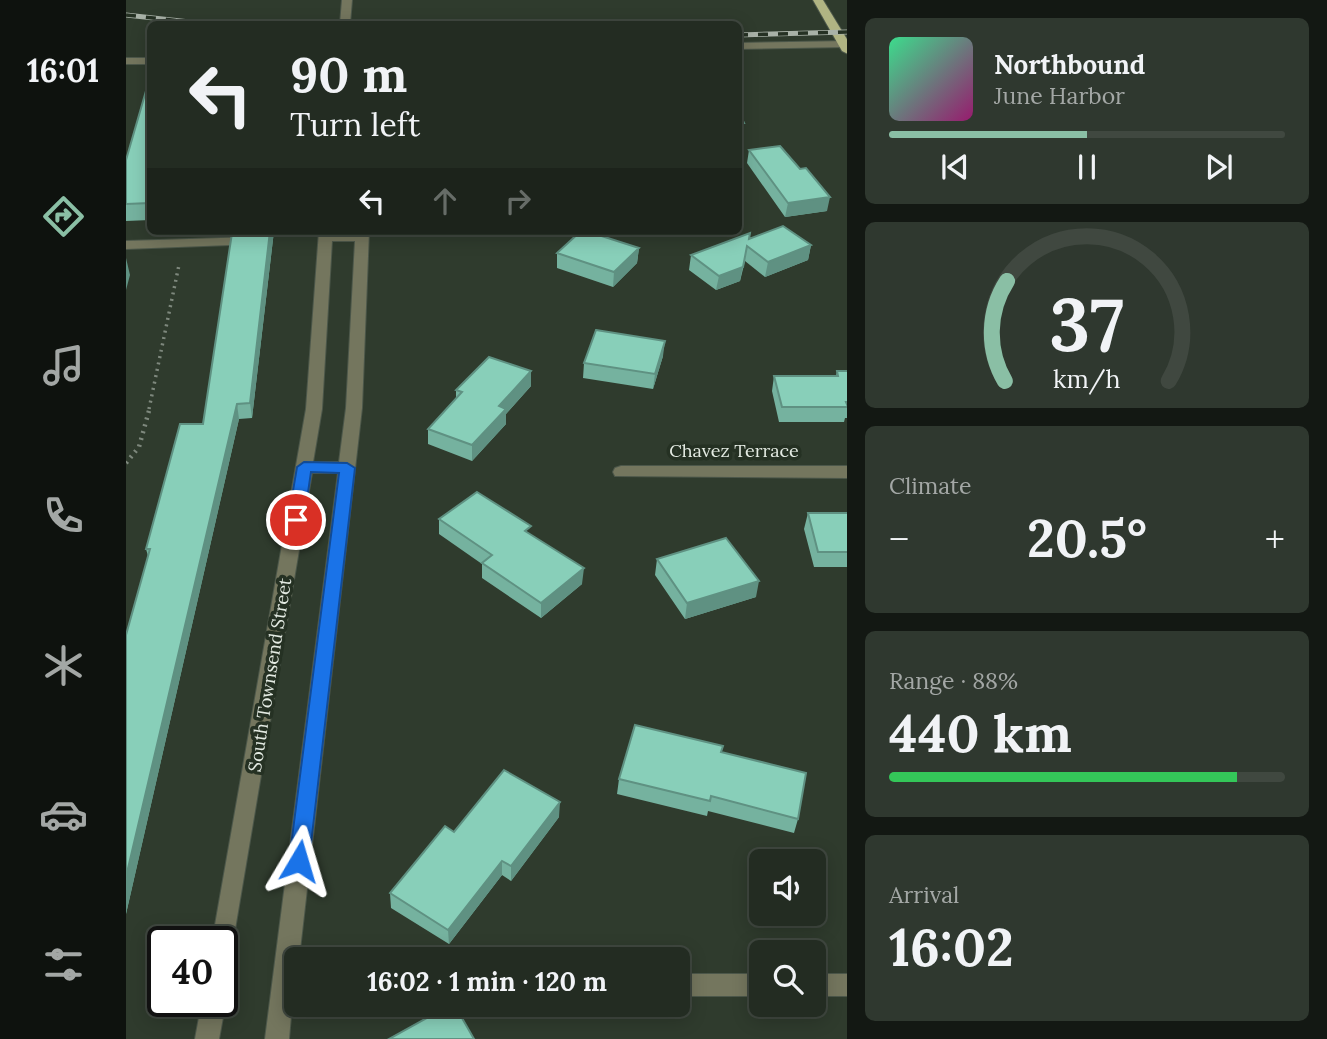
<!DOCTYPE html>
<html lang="en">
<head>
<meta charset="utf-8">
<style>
	:root { --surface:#232c22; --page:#2f382f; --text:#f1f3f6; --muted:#a3a7a5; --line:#404840; --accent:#8abfa5 }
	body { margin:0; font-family:Lora,serif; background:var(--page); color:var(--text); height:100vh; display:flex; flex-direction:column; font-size:26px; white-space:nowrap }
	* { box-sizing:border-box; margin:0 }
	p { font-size:23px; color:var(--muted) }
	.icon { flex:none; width:38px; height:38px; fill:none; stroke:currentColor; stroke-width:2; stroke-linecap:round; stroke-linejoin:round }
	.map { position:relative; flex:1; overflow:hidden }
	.drawer { display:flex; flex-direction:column; gap:18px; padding:18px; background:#131813; width:480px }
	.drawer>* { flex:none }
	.top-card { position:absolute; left:21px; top:21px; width:595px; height:214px; border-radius:10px; box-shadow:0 4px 18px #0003,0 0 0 2px var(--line); background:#232c22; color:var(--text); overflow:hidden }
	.tools { position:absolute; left:623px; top:849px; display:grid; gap:14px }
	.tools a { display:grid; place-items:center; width:77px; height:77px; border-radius:10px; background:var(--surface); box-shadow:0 4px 18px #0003,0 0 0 2px var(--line); font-size:35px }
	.speed { position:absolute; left:21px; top:926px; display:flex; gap:14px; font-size:35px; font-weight:700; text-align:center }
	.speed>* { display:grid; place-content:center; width:91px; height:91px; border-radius:50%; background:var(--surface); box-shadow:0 4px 18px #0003,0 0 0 2px var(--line); line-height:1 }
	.speed .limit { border:4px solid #111; border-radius:10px; background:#fff; color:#111 }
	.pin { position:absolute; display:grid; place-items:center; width:60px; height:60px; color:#fff; margin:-30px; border:4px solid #fff; border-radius:50%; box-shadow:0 2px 7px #0007 }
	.me { position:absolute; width:77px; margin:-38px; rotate:7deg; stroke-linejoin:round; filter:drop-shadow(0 0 5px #0008) }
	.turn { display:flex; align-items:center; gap:24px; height:147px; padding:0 28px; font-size:32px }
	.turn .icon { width:91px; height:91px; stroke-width:2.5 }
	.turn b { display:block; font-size:49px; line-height:60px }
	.lanes { display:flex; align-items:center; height:66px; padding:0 28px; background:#0003; justify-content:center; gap:35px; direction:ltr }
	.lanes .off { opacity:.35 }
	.big { font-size:52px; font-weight:700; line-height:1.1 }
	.drawer .widget { flex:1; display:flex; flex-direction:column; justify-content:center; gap:10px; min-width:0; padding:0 24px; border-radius:10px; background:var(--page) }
	.drawer .dial { align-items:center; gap:0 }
	.dial svg { height:182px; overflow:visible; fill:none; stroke:var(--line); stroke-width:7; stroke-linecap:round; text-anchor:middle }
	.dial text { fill:var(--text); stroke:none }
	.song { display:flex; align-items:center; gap:21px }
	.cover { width:84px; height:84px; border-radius:10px; background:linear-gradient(135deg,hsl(150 70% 55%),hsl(320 70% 35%)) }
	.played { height:7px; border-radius:4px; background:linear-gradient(90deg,var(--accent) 50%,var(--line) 50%) }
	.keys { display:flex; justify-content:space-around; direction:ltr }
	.heat { display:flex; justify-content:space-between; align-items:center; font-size:38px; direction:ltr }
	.charge { height:10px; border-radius:5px; background:linear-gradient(90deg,#34c759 88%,var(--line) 0) }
	.trip { position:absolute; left:158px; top:947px; width:406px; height:70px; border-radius:10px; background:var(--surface); box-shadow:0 4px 18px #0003,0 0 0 2px var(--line); font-weight:700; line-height:70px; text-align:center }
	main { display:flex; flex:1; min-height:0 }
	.dock { display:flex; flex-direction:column; width:126px; justify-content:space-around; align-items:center; background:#0e120e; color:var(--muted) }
	.dock .icon { width:49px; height:49px }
	.dock .selected { color:var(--accent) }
	.dock b { font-size:32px; color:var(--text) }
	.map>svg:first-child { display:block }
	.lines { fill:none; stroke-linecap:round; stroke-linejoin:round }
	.minor-casing { stroke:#4c574a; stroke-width:2 }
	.major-casing { stroke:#4c574a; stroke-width:2 }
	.path-far1 { stroke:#7e887d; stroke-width:3.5; stroke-dasharray:2 4.5; stroke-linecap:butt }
	.path { stroke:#7e887d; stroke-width:4.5; stroke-dasharray:2 5; stroke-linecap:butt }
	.minor { fill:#74765e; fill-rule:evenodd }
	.major { fill:#b0b483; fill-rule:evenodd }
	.rail-casing { stroke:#a9b2a8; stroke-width:5 }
	.rail { stroke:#253123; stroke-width:3.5; stroke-dasharray:10; stroke-linecap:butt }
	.wall { fill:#75b29f }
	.shaded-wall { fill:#5f9182 }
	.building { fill:#88cfb9; stroke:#5f9182; stroke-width:2 }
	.route { fill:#1a73e8; stroke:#114b97; stroke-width:2 }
	.labels { text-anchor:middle; stroke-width:7; stroke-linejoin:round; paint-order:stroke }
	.street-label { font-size:18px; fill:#e4ebe3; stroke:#253123 }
</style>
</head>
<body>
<main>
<nav class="dock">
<b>16:01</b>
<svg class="icon selected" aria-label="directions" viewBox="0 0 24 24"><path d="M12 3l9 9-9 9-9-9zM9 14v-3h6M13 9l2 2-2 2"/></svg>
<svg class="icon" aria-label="music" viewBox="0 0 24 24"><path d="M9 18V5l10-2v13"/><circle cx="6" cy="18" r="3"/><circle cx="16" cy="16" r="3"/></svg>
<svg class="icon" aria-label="phone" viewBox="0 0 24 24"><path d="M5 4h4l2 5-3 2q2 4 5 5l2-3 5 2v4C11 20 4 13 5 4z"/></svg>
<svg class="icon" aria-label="climate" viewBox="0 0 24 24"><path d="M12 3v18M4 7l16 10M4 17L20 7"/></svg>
<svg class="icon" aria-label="car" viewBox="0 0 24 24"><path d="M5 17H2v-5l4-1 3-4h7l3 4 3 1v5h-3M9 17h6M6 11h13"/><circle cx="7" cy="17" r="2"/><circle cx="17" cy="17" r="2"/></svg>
<svg class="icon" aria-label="filters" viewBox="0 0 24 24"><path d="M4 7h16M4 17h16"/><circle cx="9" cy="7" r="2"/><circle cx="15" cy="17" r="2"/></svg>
</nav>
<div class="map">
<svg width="722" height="1039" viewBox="0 0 722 1039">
	<rect width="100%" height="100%" fill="#2f3b2d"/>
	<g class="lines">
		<defs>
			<path id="minor" d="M216,0h10l-2,24h-10z
				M722,41v6l-110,2v-6z
				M0,58h24v6h-24z
				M193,231h50l-7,177 -63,551h-3l-7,80h-24l73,-566h-26l-82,486 -8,3v-20h-10l94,-533zM206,241h23l-9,167 -7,54h-26l9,-53z
				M127,237l7,4 -2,3 -132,5v-8z
				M495,466h227v12l-233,-2 -2,-4 2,-4z
				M551,974h84v22h-84z
				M688,974h34v22h-34z
				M96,993l4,8 -7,38h-24l7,-38h20z"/>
			<path id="major" d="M687,0h10l25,41v13l-6,-3z"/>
		</defs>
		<!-- minor casing -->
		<use href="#minor" class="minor-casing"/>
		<!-- major casing -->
		<use href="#major" class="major-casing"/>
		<!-- path-far1 -->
		<path class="path-far1" d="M23,409l30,-144"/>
		<!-- path -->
		<path class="path" d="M0,463l13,-16 11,-40"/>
		<!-- minor -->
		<use href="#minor" class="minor"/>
		<!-- major -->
		<use href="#major" class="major"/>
		<defs>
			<path id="rail" d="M0,15l82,9
				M612,35l110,-3"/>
		</defs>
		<!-- rail casing -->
		<use href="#rail" class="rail-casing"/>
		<!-- rail -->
		<use href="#rail" class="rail"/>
	</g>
	<!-- wall -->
	<path class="wall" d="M24,77v143l-24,1v-61z
		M612,110l6,13 -2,14h-4z
		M623,150l51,19 27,42 -42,6 -38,-54z
		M110,231h38l-22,187 -13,1 -113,495v-279l22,-79 -2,-7 57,-125z
		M623,239l62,6 -3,15 -43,17 -20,-16 -5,20 -24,9 -27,-20 2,-15z
		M513,248l-2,15 -24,24 -56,-19v-15z
		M537,356l-10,33 -70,-11 1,-15z
		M405,371v15l-25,28v10l-34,37 -44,-17v-15l28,-30v-9z
		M711,371h11v47h-3l-1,4h-65l-7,-31 2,-15h62z
		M682,513h40v54h-34l-10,-38z
		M313,519l91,15 52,50 -41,34 -59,-40v-14l-43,-30z
		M531,559l99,38 -71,22 -30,-44z
		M595,752l77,67 -4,14 -86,-22 -1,5 -90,-22 2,-15z
		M433,817l-48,64 -9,-6 -53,69 -58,-36 -1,-15 64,-61z"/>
	<!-- shaded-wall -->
	<path class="shaded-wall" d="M704,197l-3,14 -42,6 3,-14z
		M144,231h4l-22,187 -2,-15z
		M685,245l-3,15 -43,17 3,-15z
		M621,246l-7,35 -24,9 3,-14z
		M513,248l-2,15 -24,24 1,-15z
		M0,258l4,17 -4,15z
		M539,341l-2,15 -10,33 2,-15z
		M405,371v15l-25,28v10l-34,37v-16l27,-39z
		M111,404l2,15 -113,495v-37z
		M458,568l-2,16 -41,34v-15z
		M633,581l-3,16 -71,22 2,-16z
		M434,802l-1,15 -48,64v-15z
		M376,861v14l-53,69 -1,-14z"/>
	<!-- building -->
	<path class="building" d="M24,77v126l-24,1v-44z
		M612,110l6,13h-6z
		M654,146l20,23 6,-1 24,29 -42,6 -39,-53z
		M657,226l28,19 -43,17 -21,-16 -4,21 -24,9 -28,-21 59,-22 -1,6z
		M131,231h13l-20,172 -13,1 -111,473v-242l24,-86h-4l34,-125h23l29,-191 24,-1z
		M455,231h5l53,17 -25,24 -57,-19z
		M470,330l69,11 -10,33 -71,-11z
		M363,357l42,14 -32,35 7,3 -34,36 -44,-16 34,-37 -6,-2z
		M711,371h11v31h-2l2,5h-66l-8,-31h64z
		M351,492l54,34 -6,5 59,37 -43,35 -59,-40 10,-8 -53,-36z
		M682,513h40v39h-30z
		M600,538l33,43 -72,22 -30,-44z
		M509,725l88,21 -2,6 85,21 -8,46 -87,-23 -1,5 -91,-22z
		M378,770l56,32 -49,64 -9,-5 -54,69 -58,-37 55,-67 9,6z
		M326,1004h2l20,35h-85z"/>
	<!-- route -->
	<path class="route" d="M178,462l43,1 8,5 -46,393 -3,6 -7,3 -7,-3 -3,-6 50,-388 -28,-1 -7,48 -3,4h-11l-2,-4 9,-53z"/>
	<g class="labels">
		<!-- street labels -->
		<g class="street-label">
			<text x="608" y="457">Chavez Terrace</text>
			<text transform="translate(144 675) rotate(-81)" y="6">South Townsend Street</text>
		</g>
	</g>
</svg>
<div class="tools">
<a><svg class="icon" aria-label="sound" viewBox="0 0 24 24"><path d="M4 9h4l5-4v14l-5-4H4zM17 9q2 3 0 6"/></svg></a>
<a><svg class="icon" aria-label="search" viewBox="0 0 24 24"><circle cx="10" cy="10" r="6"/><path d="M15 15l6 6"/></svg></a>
</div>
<div class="speed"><div class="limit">40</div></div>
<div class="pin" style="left:170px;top:520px;background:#d93025"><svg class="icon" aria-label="arrive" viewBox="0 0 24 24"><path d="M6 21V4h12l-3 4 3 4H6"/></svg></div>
<svg class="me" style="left:173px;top:861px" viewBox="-20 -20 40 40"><path d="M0-17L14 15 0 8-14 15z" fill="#1a73e8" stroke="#fff" stroke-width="4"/></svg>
<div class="trip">16:02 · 1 min · 120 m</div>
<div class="top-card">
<div class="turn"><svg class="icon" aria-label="left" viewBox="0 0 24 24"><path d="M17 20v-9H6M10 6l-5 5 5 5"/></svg><div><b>90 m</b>Turn left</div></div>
<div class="lanes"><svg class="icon" aria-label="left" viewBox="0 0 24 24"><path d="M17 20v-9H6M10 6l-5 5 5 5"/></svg><svg class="icon off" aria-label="ahead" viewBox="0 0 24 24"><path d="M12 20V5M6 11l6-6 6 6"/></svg><svg class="icon off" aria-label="right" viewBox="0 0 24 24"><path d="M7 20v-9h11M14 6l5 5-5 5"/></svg></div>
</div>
</div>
<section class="drawer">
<div class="widget">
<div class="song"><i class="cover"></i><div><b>Northbound</b><p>June Harbor</p></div></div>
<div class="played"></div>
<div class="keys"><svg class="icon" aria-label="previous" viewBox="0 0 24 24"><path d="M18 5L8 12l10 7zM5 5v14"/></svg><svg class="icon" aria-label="pause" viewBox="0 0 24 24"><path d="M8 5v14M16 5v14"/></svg><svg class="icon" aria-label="next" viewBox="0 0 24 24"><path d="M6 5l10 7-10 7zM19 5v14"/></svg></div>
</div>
<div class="widget dial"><svg viewBox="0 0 100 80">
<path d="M14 69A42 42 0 1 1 86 69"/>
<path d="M14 69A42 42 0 0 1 15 25" stroke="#8abfa5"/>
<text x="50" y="56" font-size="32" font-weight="700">37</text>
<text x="50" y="72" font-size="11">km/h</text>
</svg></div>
<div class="widget"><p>Climate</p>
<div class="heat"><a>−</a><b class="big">20.5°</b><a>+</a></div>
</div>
<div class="widget"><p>Range · 88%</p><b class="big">440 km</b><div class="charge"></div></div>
<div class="widget"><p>Arrival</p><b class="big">16:02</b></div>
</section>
</main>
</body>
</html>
